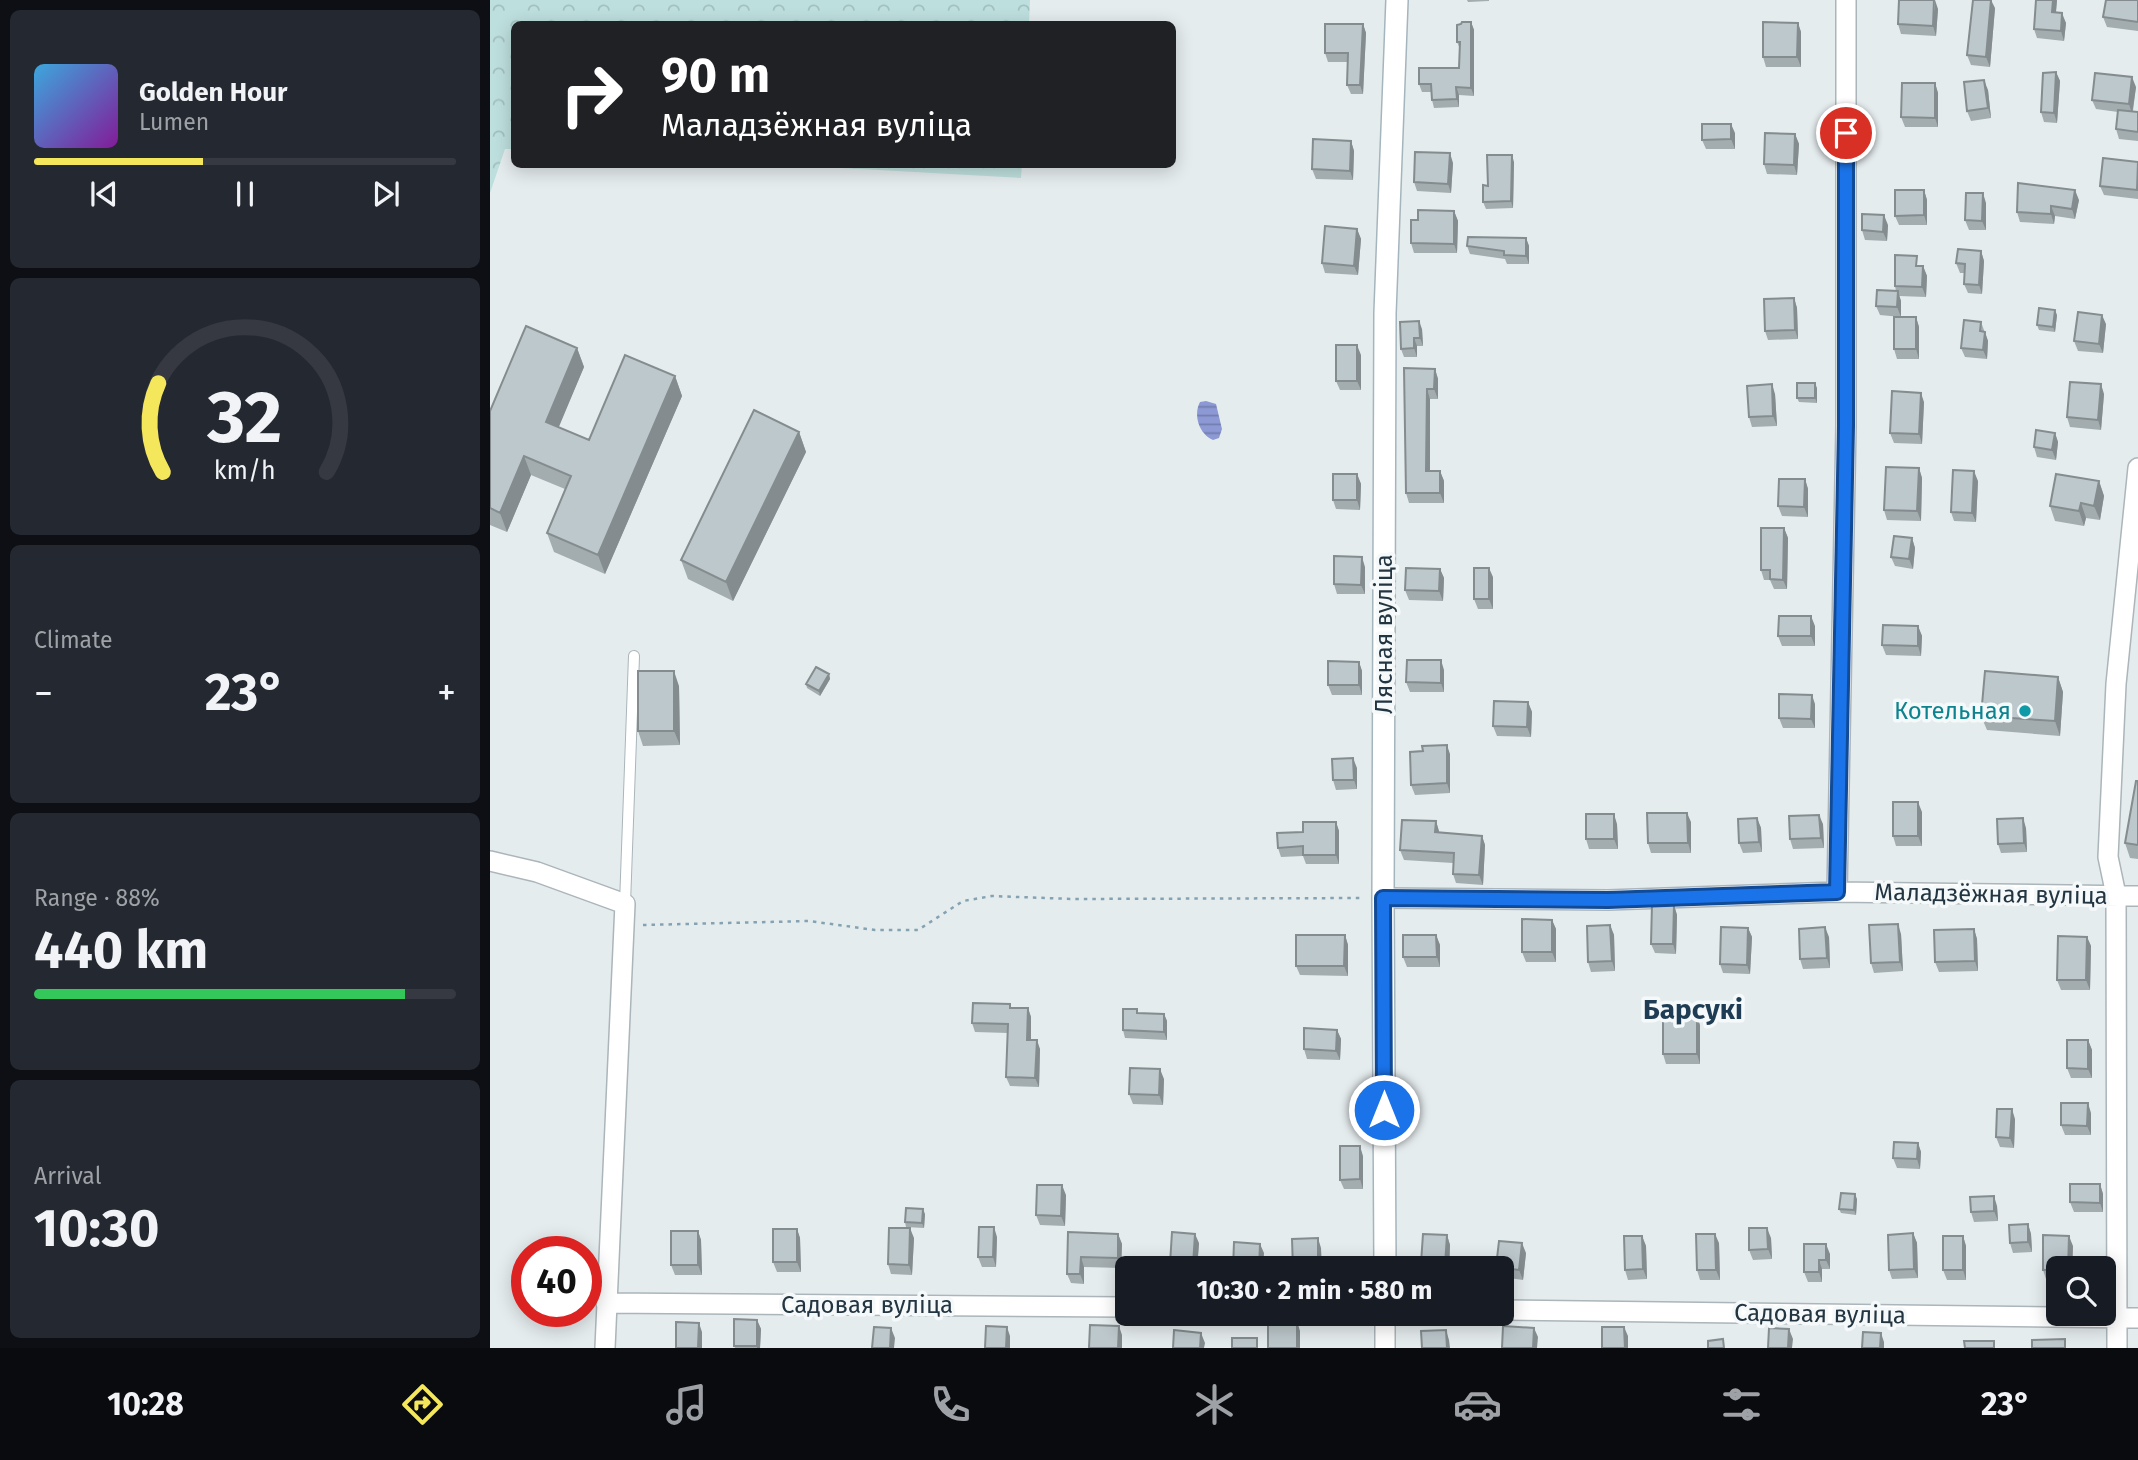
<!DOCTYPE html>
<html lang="en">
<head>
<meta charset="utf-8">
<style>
	:root { --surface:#171b24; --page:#242831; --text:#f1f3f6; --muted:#9ea1a6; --line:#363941; --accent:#f5e75c }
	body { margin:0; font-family:"Fira Sans",sans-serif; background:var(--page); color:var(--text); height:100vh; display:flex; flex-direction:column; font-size:26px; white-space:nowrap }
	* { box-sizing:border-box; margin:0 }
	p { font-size:23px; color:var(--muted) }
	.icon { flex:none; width:38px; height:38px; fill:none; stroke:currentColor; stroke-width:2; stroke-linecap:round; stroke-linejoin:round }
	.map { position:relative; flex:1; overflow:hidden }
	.side { display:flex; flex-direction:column; gap:10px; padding:10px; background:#0d0f14; width:490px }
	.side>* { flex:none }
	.banner { position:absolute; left:21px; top:21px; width:665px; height:147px; border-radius:10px; box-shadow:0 4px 18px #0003; background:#202124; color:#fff; overflow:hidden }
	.controls { position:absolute; left:1556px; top:1256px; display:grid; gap:14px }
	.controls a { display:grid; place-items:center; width:70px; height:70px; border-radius:10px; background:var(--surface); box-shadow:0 4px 18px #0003; font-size:35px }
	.speed { position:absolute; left:21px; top:1236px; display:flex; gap:14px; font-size:35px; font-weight:700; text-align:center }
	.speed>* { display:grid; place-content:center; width:91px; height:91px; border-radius:50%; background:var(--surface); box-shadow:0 4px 18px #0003; line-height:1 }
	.speed .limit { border:10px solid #d22; background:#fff; color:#111 }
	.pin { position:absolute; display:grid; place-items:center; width:60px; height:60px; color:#fff; margin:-30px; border:4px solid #fff; border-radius:50%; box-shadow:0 2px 7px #0007 }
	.me { position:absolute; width:77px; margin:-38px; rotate:0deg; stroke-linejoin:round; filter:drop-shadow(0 0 5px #0008) }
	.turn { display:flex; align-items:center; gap:24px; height:147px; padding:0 35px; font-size:32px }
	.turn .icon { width:91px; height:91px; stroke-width:2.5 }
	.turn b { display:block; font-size:49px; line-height:60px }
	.big { font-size:52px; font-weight:700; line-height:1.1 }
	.side .tile { flex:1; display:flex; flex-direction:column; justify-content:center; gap:10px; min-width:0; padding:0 24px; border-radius:10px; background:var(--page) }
	.side .dial { align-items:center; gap:0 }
	.dial svg { height:182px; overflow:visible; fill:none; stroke:var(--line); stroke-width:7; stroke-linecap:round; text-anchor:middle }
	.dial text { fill:var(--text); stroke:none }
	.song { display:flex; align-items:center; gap:21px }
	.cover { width:84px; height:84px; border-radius:10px; background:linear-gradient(135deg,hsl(200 70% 55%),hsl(290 70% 35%)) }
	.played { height:7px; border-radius:4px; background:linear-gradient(90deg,var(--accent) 40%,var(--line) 40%) }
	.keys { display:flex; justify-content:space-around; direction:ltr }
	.heat { display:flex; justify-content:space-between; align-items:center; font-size:38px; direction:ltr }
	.charge { height:10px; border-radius:5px; background:linear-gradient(90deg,#34c759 88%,var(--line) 0) }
	.trip { position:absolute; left:625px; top:1256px; width:399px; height:70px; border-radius:10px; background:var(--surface); box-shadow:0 4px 18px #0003; font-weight:700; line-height:70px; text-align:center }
	.tabs { display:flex; height:112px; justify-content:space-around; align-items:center; background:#090b0e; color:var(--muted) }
	.tabs .icon { width:49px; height:49px }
	.tabs .current { color:var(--accent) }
	.tabs b { font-size:32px; color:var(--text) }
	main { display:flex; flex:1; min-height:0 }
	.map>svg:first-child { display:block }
	.forest { fill:url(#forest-crowns) }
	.water { fill:url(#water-rules) }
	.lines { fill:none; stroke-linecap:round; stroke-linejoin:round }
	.lane-casing { stroke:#abb5ba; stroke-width:12 }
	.street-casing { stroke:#abb5ba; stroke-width:22 }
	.secondary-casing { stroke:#a5b5bd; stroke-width:24 }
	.path { stroke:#84a2b2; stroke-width:2.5; stroke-dasharray:3.5 5; stroke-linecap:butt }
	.lane { stroke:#fff; stroke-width:10 }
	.street { stroke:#fff; stroke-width:19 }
	.secondary { stroke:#fff; stroke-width:21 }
	.wall { fill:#a3acaf }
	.shaded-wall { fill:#848c8f }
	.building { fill:#bdc8cc; stroke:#848c8f; stroke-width:2 }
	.route-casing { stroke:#114b97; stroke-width:18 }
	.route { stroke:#1a73e8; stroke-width:12 }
	.culture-dot { fill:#0f9aa8; stroke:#f5f9fa; stroke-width:2.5 }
	.labels { text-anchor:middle; stroke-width:7; stroke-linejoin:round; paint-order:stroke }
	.street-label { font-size:24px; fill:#233541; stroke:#f5f9fa }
	.culture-label { font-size:24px; fill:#0d838f; stroke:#f5f9fa; text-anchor:end }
	.quarter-label { font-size:28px; font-weight:bold; fill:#1e3d54; stroke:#f5f9fa }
</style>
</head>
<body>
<main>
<section class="side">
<div class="tile">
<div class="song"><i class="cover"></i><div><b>Golden Hour</b><p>Lumen</p></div></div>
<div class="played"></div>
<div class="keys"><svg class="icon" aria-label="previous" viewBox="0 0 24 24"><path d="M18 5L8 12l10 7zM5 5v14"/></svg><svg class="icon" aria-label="pause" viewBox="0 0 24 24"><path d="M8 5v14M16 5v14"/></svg><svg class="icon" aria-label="next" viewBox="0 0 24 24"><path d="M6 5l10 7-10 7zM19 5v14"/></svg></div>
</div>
<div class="tile dial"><svg viewBox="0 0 100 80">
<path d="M14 69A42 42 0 1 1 86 69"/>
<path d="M14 69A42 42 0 0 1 12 30" stroke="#f5e75c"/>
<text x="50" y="56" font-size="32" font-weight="700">32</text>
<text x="50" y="72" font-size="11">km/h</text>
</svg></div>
<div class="tile"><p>Climate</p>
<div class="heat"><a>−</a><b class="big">23°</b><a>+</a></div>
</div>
<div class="tile"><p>Range · 88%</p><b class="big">440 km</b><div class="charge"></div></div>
<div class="tile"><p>Arrival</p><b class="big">10:30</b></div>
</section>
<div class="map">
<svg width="1648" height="1348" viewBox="0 0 1648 1348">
	<defs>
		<pattern id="forest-crowns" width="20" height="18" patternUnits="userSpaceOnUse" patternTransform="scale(1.75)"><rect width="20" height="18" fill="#bddfdd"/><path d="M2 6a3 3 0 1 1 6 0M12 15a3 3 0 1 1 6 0" fill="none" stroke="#a2c0bf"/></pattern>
		<pattern id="water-rules" width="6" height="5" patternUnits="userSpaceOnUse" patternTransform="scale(1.75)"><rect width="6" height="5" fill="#8c99d4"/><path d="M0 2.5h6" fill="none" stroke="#727eae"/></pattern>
	</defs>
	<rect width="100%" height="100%" fill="#e5ecee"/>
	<!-- forest -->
	<path class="forest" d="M0,0h540l-1,24h-515v125h-9l-15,44z
		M298,165h234l-1,13z"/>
	<!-- water -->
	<path class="water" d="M716,401l10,3 6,25 -3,9 -6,2c-14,-6 -20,-25 -13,-38z"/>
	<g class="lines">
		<defs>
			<path id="lane" d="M135,904l9,-248"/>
			<path id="street" d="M0,861l47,11 88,32 -20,444
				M1347,892l9,-466v-426
				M893,898l225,2 229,-8 301,4
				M116,1303l521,4
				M1012,1310l636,8
				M895,1314v34
				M1627,1348l-1,-453 -8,-38 8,-173 22,-216"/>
			<path id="secondary" d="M895,1269l-2,-371 2,-585 12,-313"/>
		</defs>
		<!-- lane casing -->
		<use href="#lane" class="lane-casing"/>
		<!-- street casing -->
		<use href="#street" class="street-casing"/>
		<!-- secondary casing -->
		<use href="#secondary" class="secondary-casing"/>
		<!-- path -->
		<path class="path" d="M153,925l166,-4 66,9h43l45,-29 29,-5 80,3 292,-1"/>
		<!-- lane -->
		<use href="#lane" class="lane"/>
		<!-- street -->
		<use href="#street" class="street"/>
		<!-- secondary -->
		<use href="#secondary" class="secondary"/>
	</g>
	<!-- wall -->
	<path class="wall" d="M977,0h22v1l-21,1z
		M1546,0h21l-1,12 10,11 -2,18 -27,-3 -3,-9z
		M1648,0v31l-31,-4 -4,-10z
		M1505,8l-5,59 -19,-2 -4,-10z
		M1448,9l-2,27 -35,-2 -3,-10z
		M981,22l3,8v66l-15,-1v12l-25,1 -2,-8 -1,-8h-9l-3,-8 40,-16 1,-19 -3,-7 4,-18z
		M1308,23l3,9v35h-35l-3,-10z
		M873,24l3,9 -3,61h-12l-4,-9 1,-23h-20l-3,-9z
		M1566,72l4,9 -3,42 -13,-1 -3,-10z
		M1445,83l3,10v34h-33l-4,-10z
		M1646,87l-3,24 5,1v29l-19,-2 -3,-10 2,-17 -22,-3 -4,-9z
		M1498,90l3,28 -20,3 -4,-10z
		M1245,133v16h-29l-4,-9z
		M1305,134l4,10 -2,31 -30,-1 -3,-10z
		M861,141l3,10 -1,29 -37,-1 -4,-10z
		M1024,162l-1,46 -27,1 -3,-7 5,-16z
		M1648,162v37l-34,-4 -4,-9z
		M963,163l-2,30 -34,-2 -3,-9z
		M1434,190l3,10v25h-28l-4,-9z
		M1589,200l-4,19 -20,-3 -1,8 -34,-2 -3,-10z
		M1496,203v27h-17l-4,-10z
		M964,211l4,10 -1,32h-43l-3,-10 7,-23z
		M1398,225l-1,16 -22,-1 -3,-10z
		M867,229l4,10 -3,36 -33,-2 -3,-10z
		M1036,238l3,8v18h-22l-2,-5 -35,-5 -3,-8z
		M1491,251l3,10 -2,33 -14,-1 -4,-9 1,-11h-5l-4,-10z
		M1430,266h3l4,10 -1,21 -27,-1 2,5v16l-21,-2 -4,-9 20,-15 -1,-5z
		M1304,298l3,10 1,31 -30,1 -3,-9z
		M1567,315l-2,17 -16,-2 -2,-5z
		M1426,317l3,10v32h-22l-3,-10z
		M1491,322l7,19 -1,18 -22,-2 -4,-9z
		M1616,324l-3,29 -25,-2 -4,-10z
		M932,329l1,17h-6v11h-13l-3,-8z
		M87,348l7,19 -26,60 31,13 86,-64 7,20 -77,178 -51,-22 -7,-19 18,-44 -34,-14 -24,57 -17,-7v-114z
		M871,355v35h-21l-4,-9z
		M914,368l31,1 3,10v20h-8v72h10l4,10v22h-35l-3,-10z
		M1327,388v15l-18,-1 -2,-4z
		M1285,394l2,32 -25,1 -3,-10z
		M1614,394l-3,36 -31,-3 -3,-10z
		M1434,402l-2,42 -28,-1 -4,-10z
		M309,432l7,20 -73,149 -45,-22 -7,-19z
		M1565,433l3,9 -2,18 -19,-3 -3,-10z
		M1429,468l3,10 -1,43 -34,-1 -3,-10z
		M867,474l4,10 -1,26 -24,-1 -3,-9z
		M1315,479l3,10v28l-26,-1 -4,-10z
		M1488,481l-2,41 -22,-1 -3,-9z
		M1609,481l5,15 -4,24 -14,-2 -2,8 -29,-5 -5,-15z
		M1294,528l4,10 -1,51h-13l-4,-9h-6l-3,-10z
		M1422,538l3,10 -2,21 -18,-3 -4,-9z
		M875,567v27h-28l-3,-10z
		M950,569l4,9 -1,23 -34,-1 -4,-10z
		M1003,577v32h-15l-4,-10z
		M1325,626v20h-33l-4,-10z
		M1428,626l4,10 -1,20 -35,-1 -4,-10z
		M869,662l3,9v24h-30l-4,-10z
		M954,670v22h-34l-4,-10z
		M339,674l1,5 -10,17 -13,-8 -1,-4z
		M1568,677l5,15 -3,44 -73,-6 -6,-14z
		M189,686l1,59 -37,1 -5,-15z
		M1038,702l4,10 -1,25 -34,-1 -4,-10z
		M1325,704v24h-32l-4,-10z
		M960,754v39l-35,2 -4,-10z
		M867,768v21l-21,1 -3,-10z
		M1648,781v78l-8,-1 -5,-15z
		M1432,812v34h-26l-3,-10z
		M1267,818l4,10 1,24 -19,1 -4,-10z
		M946,821l3,11 43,4 3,9 -2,40 -27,-2 -3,-9v-11l-49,-3 -4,-10z
		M846,822l3,9v33h-33l-3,-8 -22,1 -3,-9 25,-16z
		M1201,822v31h-40l-3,-10z
		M1127,824l1,25h-29l-3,-10z
		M1333,824l1,24 -31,1 -3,-10z
		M1536,828l1,24 -26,1 -3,-9z
		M1184,905l3,10 -1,39 -21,-1 -4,-9z
		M1062,920l4,9v33h-30l-4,-10z
		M1120,925l4,10 1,36 -24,1 -3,-10z
		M1258,928l4,9 -2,37 -27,-1 -3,-9z
		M1484,929l3,10 1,32 -39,1 -4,-10z
		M1411,934l2,37 -29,2 -3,-10z
		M855,935l3,10v31l-48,-1 -4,-9z
		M946,935l4,10v22h-33l-4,-10z
		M1339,937l1,31 -27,1 -3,-10z
		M1597,937l4,9 -1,44h-29l-4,-10z
		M522,1008h16l3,9v23l9,9 -1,38 -29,-1 -4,-9 2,-44 -33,-1 -3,-9z
		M648,1013l26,1 3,7v19l-42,-2 -2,-8z
		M1210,1025v39h-34l-3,-10z
		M847,1030l4,9 -1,21 -33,-1 -3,-10z
		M1598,1040l4,10v28h-21l-4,-10z
		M674,1079l-1,26 -30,-1 -4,-10z
		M1601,1113v22h-26l-4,-10z
		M1525,1119l-1,29 -14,-1 -4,-10z
		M1428,1143l3,9 -1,17 -23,-1 -4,-10z
		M873,1156v33h-19l-4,-9z
		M1610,1184l3,10v18h-29l-4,-10z
		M576,1195l-1,31 -25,-1 -4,-10z
		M1367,1199l-1,16 -15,-2 -2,-4z
		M1507,1206l1,15 -24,1 -3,-10z
		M435,1214l-1,14 -18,-1 -1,-5z
		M1538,1224l3,10 1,18 -19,1 -3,-10z
		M307,1229l3,9 1,34h-24l-4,-10z
		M208,1231l3,9 1,35h-27l-4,-10z
		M578,1232l50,2 4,10 -1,24 -37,-1v17l-13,-1 -4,-9z
		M1423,1233l4,10 1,35 -26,1 -3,-9z
		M957,1235l3,10 -1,24h-26l-2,-6z
		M1152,1236l4,10 1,33 -19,1 -3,-10z
		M1473,1236l3,10v34h-19l-4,-10z
		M507,1237l-1,30h-14l-4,-10z
		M424,1238l-2,37 -21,-1 -3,-10z
		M1281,1238l1,21 -19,1 -4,-10z
		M709,1243l-2,26h-25l-2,-5z
		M1229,1243l1,37h-20l-3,-10z
		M1314,1244l26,10v15h-8v13h-14l-4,-10z
		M1583,1246l-1,23h-14v11l-12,-1 -3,-9z
		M1036,1253l-3,27 -21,-3v-8h-5l-1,-2z
		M267,1320l4,9 -1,19h-25l-1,-2z"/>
	<!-- shaded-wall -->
	<path class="shaded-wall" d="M1445,0l3,9 -2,27 -3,-10z
		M1501,0l4,8 -5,59 -4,-10z
		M1563,0h4l-2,22 -3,-10z
		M1572,13l4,10 -2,18 -3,-10z
		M981,22l3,8v66l-3,-8z
		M1308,23l3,9v35l-4,-10z
		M873,24l3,9 -3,61 -3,-9z
		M1566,72l4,9 -3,42 -3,-10z
		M1642,77l4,10 -4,27 -3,-10z
		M1494,80l4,10 3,28 -3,-10z
		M1445,83l3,10v34l-3,-9z
		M966,87l3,8v12l-2,-8z
		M1241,124l4,9v16l-4,-10z
		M1305,134l4,10 -2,31 -3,-10z
		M861,141l3,10 -1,29 -3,-9z
		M960,153l3,10 -2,30 -3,-9z
		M1022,155l2,7 -1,46 -2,-7z
		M1434,190l3,10v25l-3,-10z
		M1585,190l4,10 -4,19 -3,-10z
		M1493,193l3,10v27l-4,-9z
		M1561,206l4,10 -1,8 -3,-10z
		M964,211l4,10 -1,32 -3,-9z
		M1394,215l4,10 -1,16 -4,-9z
		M867,229l4,10 -3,36 -4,-9z
		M1036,238l3,8v18l-3,-8z
		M1491,251l3,10 -2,33 -3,-9z
		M1433,266l4,10 -1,21 -4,-10z
		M1408,291l3,10v16l-4,-10z
		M1304,298l3,10 1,31 -3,-9z
		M1565,310l2,5 -2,17 -2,-5z
		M1612,315l4,9 -3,29 -4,-9z
		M1426,317l3,10v32l-3,-10z
		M929,321l3,8 1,17 -3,-8z
		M1495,332l3,9 -1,18 -4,-9z
		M924,338l3,8v11l-3,-9z
		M867,345l4,10v35l-4,-9z
		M87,348l7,19 -31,74 -7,-19z
		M945,369l3,10v20l-4,-10z
		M185,376l7,20 -77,178 -7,-19z
		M1325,383l2,5v15l-2,-5z
		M1282,384l3,10 2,32 -4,-10z
		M1611,384l3,10 -3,36 -3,-10z
		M937,389l3,10v82l-4,-10z
		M1431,393l3,9 -2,42 -3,-10z
		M309,432l7,20 -73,149 -7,-19z
		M1565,433l3,9 -2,18 -4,-10z
		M34,456l7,19 -24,57 -7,-19z
		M1429,468l3,10 -1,43 -4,-10z
		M950,471l4,10v22l-4,-10z
		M1484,471l4,10 -2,41 -4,-9z
		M867,474l4,10 -1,26 -3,-10z
		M1315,479l3,10v28l-4,-10z
		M1609,481l5,15 -4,24 -6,-14z
		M1591,503l5,15 -2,8 -5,-15z
		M1294,528l4,10 -1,51 -4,-9z
		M1422,538l3,10 -2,21 -4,-10z
		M872,557l3,10v27l-4,-9z
		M999,568l4,9v32l-4,-10z
		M950,569l4,9 -1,23 -4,-10z
		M1321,616l4,10v20l-4,-10z
		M1428,626l4,10 -1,20 -3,-10z
		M951,660l3,10v22l-3,-9z
		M869,662l3,9v24l-3,-10z
		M184,671l5,15 1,59 -6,-14z
		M339,674l1,5 -10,17 -1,-5z
		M1568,677l5,15 -3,44 -5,-15z
		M1322,695l3,9v24l-4,-9z
		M1038,702l4,10 -1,25 -4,-10z
		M957,745l3,9v39l-3,-10z
		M863,758l4,10v21l-3,-9z
		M1428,802l4,10v34l-4,-10z
		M1197,813l4,9v31l-3,-10z
		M1124,814l3,10 1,25 -4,-10z
		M1329,815l4,9 1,24 -3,-10z
		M1267,818l4,10 1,24 -3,-10z
		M1533,818l3,10 1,24 -3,-9z
		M946,821l3,10v11l-4,-10z
		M846,822l3,9v33l-3,-9z
		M992,836l3,9 -2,40 -4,-10z
		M1184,905l3,10 -1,39 -3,-10z
		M1062,920l4,9v33l-4,-10z
		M1408,924l3,10 2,37 -3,-9z
		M1120,925l4,10 1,36 -3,-10z
		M1335,927l4,10 1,31 -3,-10z
		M1258,928l4,9 -2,37 -3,-9z
		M1484,929l3,10 1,32 -3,-10z
		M855,935l3,10v31l-4,-10z
		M946,935l4,10v22l-3,-10z
		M1597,937l4,9 -1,44 -4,-10z
		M538,1008l3,9v32l-4,-9z
		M674,1014l3,7v19l-3,-8z
		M1207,1015l3,10v39l-3,-10z
		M847,1030l4,9 -1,21 -4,-9z
		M547,1040l3,9 -1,38 -4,-9z
		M1598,1040l4,10v28l-4,-9z
		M670,1069l4,10 -1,26 -4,-10z
		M1598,1103l3,10v22l-4,-9z
		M1522,1109l3,10 -1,29 -4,-10z
		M1428,1143l3,9 -1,17 -3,-10z
		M870,1146l3,10v33l-3,-10z
		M1610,1184l3,10v18l-3,-9z
		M572,1185l4,10 -1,31 -4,-10z
		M1365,1194l2,5 -1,16 -2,-5z
		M1504,1196l3,10 1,15 -4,-10z
		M433,1209l2,5 -1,14 -2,-5z
		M1538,1224l3,10 1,18 -4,-10z
		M504,1227l3,10 -1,30 -3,-10z
		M420,1228l4,10 -2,37 -3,-10z
		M1277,1228l4,10 1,21 -4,-10z
		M307,1229l3,9 1,34 -4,-10z
		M208,1231l3,9 1,35 -4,-10z
		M1423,1233l4,10 1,35 -4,-9z
		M628,1234l4,10 -1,24 -3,-10z
		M705,1234l4,9 -2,26h-2l-2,-4z
		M1225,1234l4,9 1,37 -4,-10z
		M957,1235l3,10 -1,24h-3l-1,-4z
		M1152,1236l4,10 1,33 -4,-10z
		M1473,1236l3,10v34l-3,-10z
		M1579,1236l4,10 -1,23h-4z
		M828,1238l3,10 1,21h-4z
		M1032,1243l4,10 -3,27 -4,-10z
		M770,1244l4,9 -1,16h-4z
		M1336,1244l4,10v15l-4,-9z
		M591,1257l3,10v17l-4,-10z
		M1329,1260l3,9v13l-3,-10z
		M267,1320l4,9 -1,19h-3z
		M807,1321l3,10v17h-3z
		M209,1323l3,9v16h-4z
		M629,1326l3,9v13h-4z
		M517,1327l3,9v12h-4z
		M1134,1327l4,9v12h-3z
		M401,1328l4,10 -1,10h-4z
		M1044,1328l4,9 -1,11h-4z
		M1299,1329l4,10 -1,9h-4z
		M956,1330l3,10 1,8h-3z
		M711,1333l4,10 -1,5h-4z
		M1391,1333l3,9v6h-4z"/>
	<!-- building -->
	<path class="building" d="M1409,0h35l-1,26 -35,-2z
		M1483,0h18l-5,57 -19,-2z
		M1546,0h17l-1,12 10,1 -1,18 -27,-2z
		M1616,0h32v22l-35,-5z
		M972,22h9v66l-15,-1 1,12 -25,1 -1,-16h-12v-16h40l1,-26h-3v-17l4,-1z
		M1273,22l35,1 -1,34h-34z
		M835,24h38l-3,61h-13l1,-32h-23z
		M1566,72l-2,41 -13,-1 2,-39z
		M1605,73l37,4 -3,27 -37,-4z
		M1494,80l4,28 -21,3 -3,-29z
		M1412,83h33v35l-34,-1z
		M1628,110l20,2v20l-22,-3z
		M1212,124h29v15l-29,1z
		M1275,133l30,1 -1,31 -30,-1z
		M823,139l38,2 -1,30 -38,-2z
		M925,152l35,1 -2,31 -34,-2z
		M997,155h25l-1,46 -28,1v-17l5,1z
		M1613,158l35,4 -1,28 -37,-4z
		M1528,183l57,7 -3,19 -21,-3v8l-34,-2z
		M1405,190h29v25l-29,1z
		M1476,193h17l-1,28 -17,-1z
		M928,210l36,1v33l-43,-1v-23h7z
		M1372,214l22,1 -1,17 -21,-2z
		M835,226l32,3 -3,37 -32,-3z
		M978,237l58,1v18l-22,-1v-4l-37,-5z
		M1468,249l23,2 -2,34 -15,-1 1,-20 -9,-1z
		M1405,255l22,1 -1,10h7l-1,21 -27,-1z
		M1387,290l21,1 -1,16 -21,-1z
		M1304,298l1,32 -30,1 -1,-32z
		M1549,308l16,2 -2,17 -16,-2z
		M1588,312l24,3 -3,29 -25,-3z
		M1404,317h22v32h-22z
		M1474,320l17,2 -1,9 5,1 -2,18 -22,-2z
		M929,321l1,17h-6v10l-13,1 -1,-27z
		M36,326l51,22 -31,74 43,18 36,-85 50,21 -77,179 -51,-22 24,-57 -47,-20 -24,57 -10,-5v-97z
		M846,345h21v36h-21z
		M914,368l31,1 -1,20h-7l-1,82h14v22h-34z
		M1580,382l31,2 -3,36 -31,-3z
		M1307,383h18v15h-18z
		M1282,384l1,32 -24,1 -2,-31z
		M1402,391l29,2 -2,41 -29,-1z
		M264,410l45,22 -73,150 -45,-22z
		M1546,430l19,3 -3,17 -18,-3z
		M1396,467l33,1 -2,43 -33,-1z
		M1463,470l21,1 -2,42 -21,-1z
		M843,474h24v26h-24z
		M1566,474l43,7 -5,25 -13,-3 -2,8 -29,-5z
		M1289,479h26l-1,28 -26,-1z
		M1271,528h23l-1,52 -13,-1v-9h-9z
		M1404,536l18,2 -3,21 -18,-2z
		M844,556l28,1 -1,28 -27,-1z
		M916,568l34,1 -1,22 -34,-1z
		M984,568h15v31h-15z
		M1289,616h32v20h-33z
		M1393,625l35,1v20l-36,-1z
		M917,660h34v23l-35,-1z
		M838,661l31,1v23h-31z
		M326,667l13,7 -10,17 -13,-7z
		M148,671h36v60h-36z
		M1495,671l73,6 -3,44 -74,-5z
		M1289,694l33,1 -1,24 -32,-1z
		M1004,701l34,1 -1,25 -34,-1z
		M957,745v38l-36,2 -1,-33 13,-1 -1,-5z
		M863,758l1,22h-21l-1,-21z
		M1646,781h2v64l-13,-2z
		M1403,802h25v34h-25z
		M1157,813h40l1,30h-40z
		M1096,814h28v25h-28z
		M1329,815l2,23 -31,1 -1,-23z
		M1267,818l2,24 -20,1 -1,-24z
		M1533,818l1,25 -26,1 -1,-25z
		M912,820l34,1 -1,11 47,4 -3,39 -26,-1 1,-21 -54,-3z
		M813,822h33v33h-33v-9l-25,2 -1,-15 26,-1z
		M1162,904l22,1 -1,39h-22z
		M1032,919l30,1v32h-30z
		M1408,924l2,38 -29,1 -2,-38z
		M1120,925l2,36 -24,1 -1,-36z
		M1231,927l27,1 -1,37 -27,-1z
		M1335,927l2,31 -27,1 -1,-30z
		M1484,929l1,32 -40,1 -1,-32z
		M806,935h49l-1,31h-48z
		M913,935h33l1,22h-34z
		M1568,936l29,1 -1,43h-29z
		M483,1003l37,1v4h18l-1,32h10l-2,38 -29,-1 2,-53 -36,-1z
		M633,1009h14v4l27,1v18l-41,-2z
		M1173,1015h34v39h-34z
		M814,1028l33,2 -1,21 -32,-2z
		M1577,1040h21v29l-21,-1z
		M640,1068l30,1 -1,26 -30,-1z
		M1571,1103h27l-1,23 -26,-1z
		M1507,1109h15l-2,29 -14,-1z
		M1404,1142l24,1 -1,16 -24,-1z
		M850,1146h20v33l-20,1z
		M1580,1184h30v19l-30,-1z
		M547,1185h25l-1,31 -25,-1z
		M1351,1193l14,1 -1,16 -15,-1z
		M1504,1196v15l-23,1 -1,-15z
		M416,1208l17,1 -1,14 -17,-1z
		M1538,1224v18l-18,1 -1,-18z
		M489,1227h15l-1,30h-15z
		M399,1228h21l-1,37 -21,-1z
		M1259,1228h18l1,21 -19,1z
		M283,1229h24v33h-24z
		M181,1231h27v34h-27z
		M578,1232l50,2v24l-37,-1 -1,17h-13z
		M682,1232l23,2 -2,31 -23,-1z
		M1423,1233l1,36 -25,1 -1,-35z
		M933,1234l24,1 -2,30 -24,-2z
		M1206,1234h19l1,36h-19z
		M1553,1235l26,1 -1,33 -25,1z
		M1134,1236h18l1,33 -18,1z
		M1453,1236h20v34h-20z
		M828,1238v31h-25l-1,-30z
		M1009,1241l23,2 -3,27 -23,-3z
		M744,1242l26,2 -1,25h-26z
		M1314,1244h22v16h-7v12h-15z
		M244,1319l23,1v26h-23z
		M778,1321h29v27h-29z
		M186,1322l23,1 -1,25h-22z
		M600,1325l29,1 -1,22h-29z
		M496,1326l21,1 -1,21h-21z
		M1013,1326l31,2 -1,20h-31z
		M384,1327l17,1 -1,20h-18z
		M1112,1327h22l1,21h-23z
		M1279,1328l20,1 -1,19h-20z
		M684,1330l27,3 -1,15h-27z
		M956,1330l1,18h-25l-1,-17z
		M1373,1332l18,1 -1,15h-18z
		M742,1338h25v10h-25z
		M1233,1339l1,9h-16v-7z
		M1575,1339v9h-33v-8z
		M1474,1341h30v7h-29z"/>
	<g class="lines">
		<defs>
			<path id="route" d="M894,1110l-1,-212 225,2 229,-8 9,-466v-293"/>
		</defs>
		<!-- route casing -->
		<use href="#route" class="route-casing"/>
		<!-- route -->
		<use href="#route" class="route"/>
	</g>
	<!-- markers -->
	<circle class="culture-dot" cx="1535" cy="711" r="7"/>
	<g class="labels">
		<!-- street labels -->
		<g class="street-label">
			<text transform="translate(894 634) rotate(-90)" y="8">Лясная вуліца</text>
			<text transform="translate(1501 894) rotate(1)" y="8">Маладзёжная вуліца</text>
			<text x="377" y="1313">Садовая вуліца</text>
			<text transform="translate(1330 1314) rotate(1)" y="8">Садовая вуліца</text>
		</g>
		<!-- culture labels -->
		<g class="culture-label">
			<text x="1521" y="719">Котельная</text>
		</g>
		<!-- quarter labels -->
		<g class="quarter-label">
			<text x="1203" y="1019">Барсукі</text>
		</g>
	</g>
</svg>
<div class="controls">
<a><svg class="icon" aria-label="search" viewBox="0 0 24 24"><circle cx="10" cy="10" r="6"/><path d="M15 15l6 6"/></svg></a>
</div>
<div class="speed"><div class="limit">40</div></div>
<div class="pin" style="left:1356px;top:133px;background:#d93025"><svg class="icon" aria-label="arrive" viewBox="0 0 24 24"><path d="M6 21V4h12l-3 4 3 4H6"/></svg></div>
<svg class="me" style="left:894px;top:1110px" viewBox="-20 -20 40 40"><circle r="17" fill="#1a73e8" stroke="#fff" stroke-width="3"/><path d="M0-11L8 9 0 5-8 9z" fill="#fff"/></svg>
<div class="trip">10:30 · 2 min · 580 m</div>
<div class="banner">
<div class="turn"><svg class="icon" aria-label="right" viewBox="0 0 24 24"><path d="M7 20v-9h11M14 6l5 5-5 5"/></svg><div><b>90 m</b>Маладзёжная вуліца</div></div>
</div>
</div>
</main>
<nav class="tabs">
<b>10:28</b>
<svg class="icon current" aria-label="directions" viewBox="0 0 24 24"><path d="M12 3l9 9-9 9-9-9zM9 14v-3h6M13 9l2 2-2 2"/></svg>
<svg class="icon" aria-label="music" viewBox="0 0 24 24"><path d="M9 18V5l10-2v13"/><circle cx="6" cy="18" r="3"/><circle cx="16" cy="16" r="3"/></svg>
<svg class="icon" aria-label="phone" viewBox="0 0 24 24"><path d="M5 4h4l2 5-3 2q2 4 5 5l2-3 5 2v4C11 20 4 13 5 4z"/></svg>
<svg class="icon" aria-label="climate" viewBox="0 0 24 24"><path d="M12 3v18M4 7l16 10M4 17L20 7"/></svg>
<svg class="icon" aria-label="car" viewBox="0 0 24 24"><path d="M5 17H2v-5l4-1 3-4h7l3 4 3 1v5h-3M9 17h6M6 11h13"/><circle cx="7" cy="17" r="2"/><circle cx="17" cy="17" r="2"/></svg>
<svg class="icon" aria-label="filters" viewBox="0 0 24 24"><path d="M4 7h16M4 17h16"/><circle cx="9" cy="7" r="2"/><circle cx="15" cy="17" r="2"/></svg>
<b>23°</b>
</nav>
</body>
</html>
